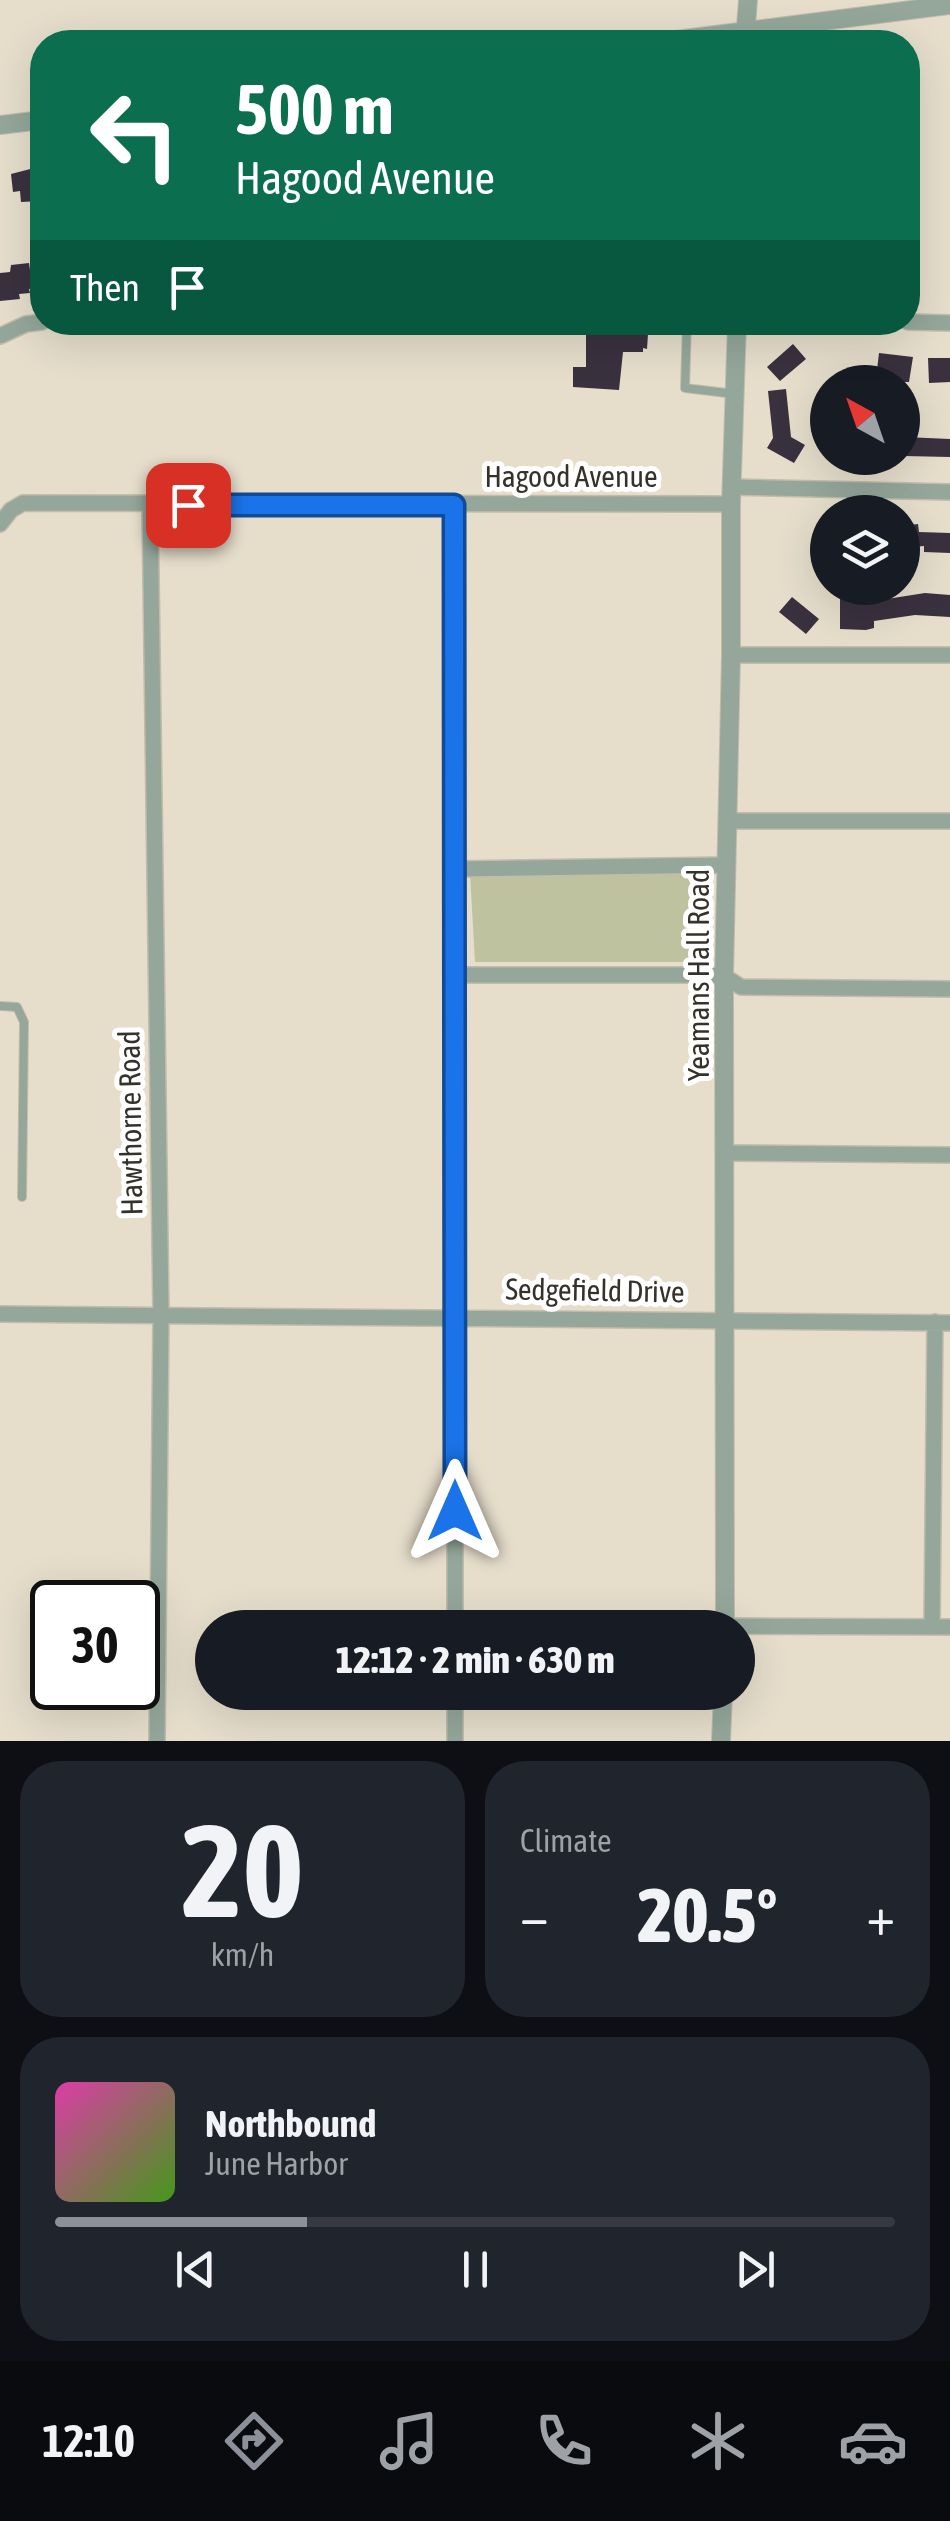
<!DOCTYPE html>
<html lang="en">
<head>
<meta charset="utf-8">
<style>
	:root { --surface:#171b24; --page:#20242c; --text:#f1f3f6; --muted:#9ea1a6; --line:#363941; --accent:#8c9099 }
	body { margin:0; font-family:"Asap Condensed",sans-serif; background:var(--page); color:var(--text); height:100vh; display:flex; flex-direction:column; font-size:38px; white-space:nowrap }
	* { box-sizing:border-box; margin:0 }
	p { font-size:32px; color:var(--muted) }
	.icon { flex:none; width:55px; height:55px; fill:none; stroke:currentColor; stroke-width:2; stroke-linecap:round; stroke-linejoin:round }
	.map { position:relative; height:1741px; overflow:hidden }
	.side { display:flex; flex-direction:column; gap:20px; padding:20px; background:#0d0f14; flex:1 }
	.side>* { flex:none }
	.top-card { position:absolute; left:30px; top:30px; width:890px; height:305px; border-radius:40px; box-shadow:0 10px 40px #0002; background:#0b6e4f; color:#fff; overflow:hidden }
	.needle { width:65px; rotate:320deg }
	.controls { position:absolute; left:810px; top:365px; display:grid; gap:20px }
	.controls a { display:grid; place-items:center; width:110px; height:110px; border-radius:50%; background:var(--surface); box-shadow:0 10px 40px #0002; font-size:50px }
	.speed { position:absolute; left:30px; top:1580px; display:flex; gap:20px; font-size:50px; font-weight:700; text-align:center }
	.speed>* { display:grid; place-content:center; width:130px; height:130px; border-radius:50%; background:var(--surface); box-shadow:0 10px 40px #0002; line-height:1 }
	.speed .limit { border:5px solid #111; border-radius:15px; background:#fff; color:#111 }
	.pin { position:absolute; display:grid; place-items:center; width:85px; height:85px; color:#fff; margin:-42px; border-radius:20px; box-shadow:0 5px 15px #0006 }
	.me { position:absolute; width:110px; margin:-55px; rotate:0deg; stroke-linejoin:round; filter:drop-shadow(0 0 8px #0008) }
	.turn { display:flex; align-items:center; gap:35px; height:210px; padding:0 40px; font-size:45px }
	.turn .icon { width:130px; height:130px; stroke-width:2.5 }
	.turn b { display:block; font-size:70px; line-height:85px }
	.then { display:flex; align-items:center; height:95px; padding:0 40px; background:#0003; gap:20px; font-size:38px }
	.big { font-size:75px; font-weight:800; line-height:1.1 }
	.side .card { flex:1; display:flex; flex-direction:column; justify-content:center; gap:15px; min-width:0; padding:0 35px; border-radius:40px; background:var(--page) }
	.side .dial { align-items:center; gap:0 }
	.dial b { font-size:130px; line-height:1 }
	.song { display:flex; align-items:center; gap:30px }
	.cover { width:120px; height:120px; border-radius:15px; background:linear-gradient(135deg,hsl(320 70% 55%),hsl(100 70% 35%)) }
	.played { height:10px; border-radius:5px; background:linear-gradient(90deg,var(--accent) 30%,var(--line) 30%) }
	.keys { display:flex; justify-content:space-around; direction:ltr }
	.heat { display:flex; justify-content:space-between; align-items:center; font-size:55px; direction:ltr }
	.side .tiles { flex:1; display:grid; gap:20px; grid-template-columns:1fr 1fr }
	.card:last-child { grid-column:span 2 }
	.trip { position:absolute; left:195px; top:1610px; width:560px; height:100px; border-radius:50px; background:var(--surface); box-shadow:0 10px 40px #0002; font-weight:800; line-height:100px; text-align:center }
	.tab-bar { display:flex; height:160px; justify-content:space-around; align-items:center; background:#090b0e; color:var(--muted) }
	.tab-bar .icon { width:70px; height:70px }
	.tab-bar .on { color:var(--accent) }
	.tab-bar b { font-size:45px; color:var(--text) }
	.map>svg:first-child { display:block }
	.green { fill:#bec29e }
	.building { fill:#3a313f }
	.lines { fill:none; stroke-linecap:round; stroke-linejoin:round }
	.service-casing { stroke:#c3bcab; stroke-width:10 }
	.minor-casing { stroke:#c3bcab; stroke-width:18 }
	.tertiary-casing { stroke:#c3bcab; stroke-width:20 }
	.service { stroke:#94a79a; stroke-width:8 }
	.minor { stroke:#94a79a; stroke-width:15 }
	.tertiary { stroke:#94a79a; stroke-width:18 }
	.route-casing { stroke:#114b97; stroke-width:25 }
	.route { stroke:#1a73e8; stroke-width:18 }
	.labels { text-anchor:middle; stroke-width:10; stroke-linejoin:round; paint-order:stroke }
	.street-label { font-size:30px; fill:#35322b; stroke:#fff }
</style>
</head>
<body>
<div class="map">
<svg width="950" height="1741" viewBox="0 0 950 1741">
	<rect width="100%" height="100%" fill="#e6decb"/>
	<!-- green -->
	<path class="green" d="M700,871v91h-225l-5,-89z"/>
	<!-- building -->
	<path class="building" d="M42,166v35l-21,1 -1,-11 -7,1 -2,-18z
		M29,263l1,7 10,-1 2,18 -13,2 1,4 -11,1 1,5 -20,2v-28l10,-1 1,-7z
		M632,326l12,1v7h4l-1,15 -4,-1v4h-20l-4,38 -46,-3v-20h13v-38z
		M793,344l13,15 -26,22 -13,-14z
		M879,353l34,4 -4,25h-22l1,-2 -12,-2z
		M928,358h22v24l-21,1z
		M786,389l5,48 14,8 -11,18 -27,-15 6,-10 -5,-47z
		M905,437l45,2v18l-46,-1z
		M918,524l1,8 31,1v20l-26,-1v-6l-22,2v-22z
		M925,593l25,2v22l-35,-2 -41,6v7l-8,2 -26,-1v-35h34v7z
		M792,597l27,22 -13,15 -27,-22z"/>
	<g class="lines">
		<defs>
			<path id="service" d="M687,322l-2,66 50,6
				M0,1006l17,1 7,15 -2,175"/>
			<path id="minor" d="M908,322l42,1
				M0,336l26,-12 16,-2
				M731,487l219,5
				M150,505l11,810 -4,426
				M455,505v1123
				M0,524l11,-14 12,-7 708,1
				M731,655h219
				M727,821h223
				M456,869l271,-4
				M456,975h243l25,1 17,11 209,2
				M726,1153l224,2
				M0,1314l950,9
				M725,1626l225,1
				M932,1627l3,-305
				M455,1692v49"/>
			<path id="tertiary" d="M745,39l3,-39
				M660,42l290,-37
				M0,125l42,-5
				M725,1628l-1,-652 7,-321v-151l6,-182
				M721,1741l2,-49"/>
		</defs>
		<!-- service casing -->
		<use href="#service" class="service-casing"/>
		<!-- minor casing -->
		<use href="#minor" class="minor-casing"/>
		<!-- tertiary casing -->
		<use href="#tertiary" class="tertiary-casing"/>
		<!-- service -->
		<use href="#service" class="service"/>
		<!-- minor -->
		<use href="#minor" class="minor"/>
		<!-- tertiary -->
		<use href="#tertiary" class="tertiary"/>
	</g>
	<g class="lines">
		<defs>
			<path id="route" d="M188,505h266l1,1006"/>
		</defs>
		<!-- route casing -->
		<use href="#route" class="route-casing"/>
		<!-- route -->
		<use href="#route" class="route"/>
	</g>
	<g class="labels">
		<!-- street labels -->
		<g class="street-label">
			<text x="571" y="487">Hagood Avenue</text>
			<text transform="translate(699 975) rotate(-90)" y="10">Yeamans Hall Road</text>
			<text transform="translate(131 1123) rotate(-91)" y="10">Hawthorne Road</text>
			<text transform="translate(595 1291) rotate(1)" y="10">Sedgefield Drive</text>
		</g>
	</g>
</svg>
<div class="controls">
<a><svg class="needle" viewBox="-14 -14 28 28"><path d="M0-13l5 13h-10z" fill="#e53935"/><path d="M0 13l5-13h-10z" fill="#9ea1a6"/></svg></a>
<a><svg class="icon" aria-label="layers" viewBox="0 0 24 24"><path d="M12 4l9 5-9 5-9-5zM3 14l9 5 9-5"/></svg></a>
</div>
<div class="speed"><div class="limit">30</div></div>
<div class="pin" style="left:188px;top:505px;background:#d93025"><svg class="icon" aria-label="arrive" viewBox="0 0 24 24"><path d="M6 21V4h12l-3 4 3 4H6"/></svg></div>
<svg class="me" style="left:455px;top:1511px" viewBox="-20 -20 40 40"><path d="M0-17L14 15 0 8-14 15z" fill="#1a73e8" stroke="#fff" stroke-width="4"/></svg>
<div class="trip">12:12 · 2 min · 630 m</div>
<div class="top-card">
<div class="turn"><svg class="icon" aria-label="left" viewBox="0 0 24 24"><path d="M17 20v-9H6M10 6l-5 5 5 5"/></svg><div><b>500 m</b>Hagood Avenue</div></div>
<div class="then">Then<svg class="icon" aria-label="arrive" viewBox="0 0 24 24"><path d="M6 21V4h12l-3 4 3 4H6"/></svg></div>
</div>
</div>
<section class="side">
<div class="tiles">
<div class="card dial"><b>20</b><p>km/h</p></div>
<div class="card"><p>Climate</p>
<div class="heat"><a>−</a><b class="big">20.5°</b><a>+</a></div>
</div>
<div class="card">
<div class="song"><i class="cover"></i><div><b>Northbound</b><p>June Harbor</p></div></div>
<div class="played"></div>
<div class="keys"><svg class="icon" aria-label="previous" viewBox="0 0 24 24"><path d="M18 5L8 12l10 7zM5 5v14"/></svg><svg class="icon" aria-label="pause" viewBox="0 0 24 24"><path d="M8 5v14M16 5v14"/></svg><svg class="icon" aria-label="next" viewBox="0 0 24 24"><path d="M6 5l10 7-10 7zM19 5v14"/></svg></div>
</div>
</div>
</section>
<nav class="tab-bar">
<b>12:10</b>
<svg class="icon on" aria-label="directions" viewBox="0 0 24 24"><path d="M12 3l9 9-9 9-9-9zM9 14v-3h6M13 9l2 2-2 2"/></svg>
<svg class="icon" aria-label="music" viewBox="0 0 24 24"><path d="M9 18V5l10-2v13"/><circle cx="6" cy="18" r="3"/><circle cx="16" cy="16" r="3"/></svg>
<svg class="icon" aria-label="phone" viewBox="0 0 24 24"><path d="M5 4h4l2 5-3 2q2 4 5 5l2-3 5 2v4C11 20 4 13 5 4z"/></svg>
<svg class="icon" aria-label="climate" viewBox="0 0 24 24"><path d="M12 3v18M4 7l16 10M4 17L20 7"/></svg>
<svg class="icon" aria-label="car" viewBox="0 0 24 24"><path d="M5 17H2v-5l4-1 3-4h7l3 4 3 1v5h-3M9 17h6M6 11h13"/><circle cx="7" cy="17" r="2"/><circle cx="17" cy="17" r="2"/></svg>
</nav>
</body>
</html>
